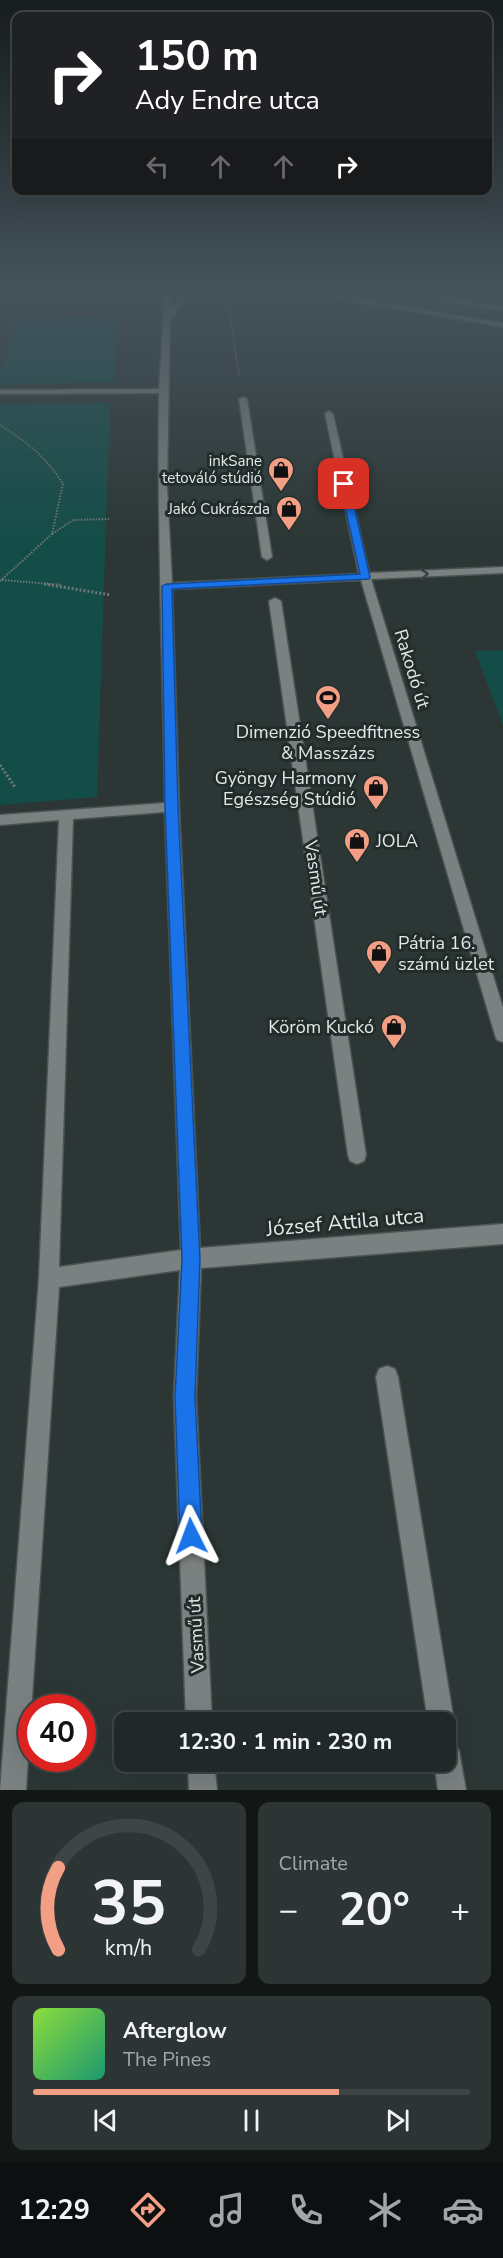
<!DOCTYPE html>
<html lang="en">
<head>
<meta charset="utf-8">
<style>
	:root { --surface:#212928; --page:#2d3534; --text:#f1f3f6; --muted:#a2a6a8; --line:#3e4545; --accent:#f39f85 }
	body { margin:0; font-family:"Nunito Sans",sans-serif; background:var(--page); color:var(--text); height:100vh; display:flex; flex-direction:column; font-size:22px; white-space:nowrap }
	* { box-sizing:border-box; margin:0 }
	p { font-size:20px; color:var(--muted) }
	.icon { flex:none; width:33px; height:33px; fill:none; stroke:currentColor; stroke-width:2; stroke-linecap:round; stroke-linejoin:round }
	.map { position:relative; height:1790px; overflow:hidden }
	.panel { display:flex; flex-direction:column; gap:12px; padding:12px; background:#121716; flex:1 }
	.panel>* { flex:none }
	.guide { position:absolute; left:12px; top:12px; width:480px; height:183px; border-radius:12px; box-shadow:0 6px 24px #0002,0 0 0 2px var(--line); background:#202124; color:#fff; overflow:hidden }
	.speed { position:absolute; left:18px; top:1694px; display:flex; gap:12px; font-size:30px; font-weight:700; text-align:center }
	.speed>* { display:grid; place-content:center; width:78px; height:78px; border-radius:50%; background:var(--surface); box-shadow:0 6px 24px #0002,0 0 0 2px var(--line); line-height:1 }
	.speed .limit { border:9px solid #d22; background:#fff; color:#111 }
	.pin { position:absolute; display:grid; place-items:center; width:51px; height:51px; color:#fff; margin:-26px; border-radius:12px; box-shadow:0 3px 9px #0006 }
	.me { position:absolute; width:66px; margin:-33px; rotate:357deg; stroke-linejoin:round; filter:drop-shadow(0 0 4px #0008) }
	.turn { display:flex; align-items:center; gap:21px; height:126px; padding:0 24px; font-size:27px }
	.turn .icon { width:78px; height:78px; stroke-width:2.5 }
	.turn b { display:block; font-size:42px; line-height:51px }
	.lanes { display:flex; align-items:center; height:57px; padding:0 24px; background:#0003; justify-content:center; gap:30px; direction:ltr }
	.lanes .off { opacity:.35 }
	.big { font-size:45px; font-weight:700; line-height:1.1 }
	.panel .tile { flex:1; display:flex; flex-direction:column; justify-content:center; gap:9px; min-width:0; padding:0 21px; border-radius:12px; background:var(--page) }
	.panel .dial { align-items:center; gap:0 }
	.dial svg { height:156px; overflow:visible; fill:none; stroke:var(--line); stroke-width:7; stroke-linecap:round; text-anchor:middle }
	.dial text { fill:var(--text); stroke:none }
	.song { display:flex; align-items:center; gap:18px }
	.cover { width:72px; height:72px; border-radius:9px; background:linear-gradient(135deg,hsl(90 70% 55%),hsl(160 70% 35%)) }
	.played { height:6px; border-radius:3px; background:linear-gradient(90deg,var(--accent) 70%,var(--line) 70%) }
	.keys { display:flex; justify-content:space-around; direction:ltr }
	.heat { display:flex; justify-content:space-between; align-items:center; font-size:33px; direction:ltr }
	.panel .tiles { flex:1; display:grid; gap:12px; grid-template-columns:1fr 1fr }
	.tile:last-child { grid-column:span 2 }
	.trip { position:absolute; left:114px; top:1712px; width:342px; height:60px; border-radius:12px; background:var(--surface); box-shadow:0 6px 24px #0002,0 0 0 2px var(--line); font-weight:700; line-height:60px; text-align:center }
	.tabs { display:flex; height:96px; justify-content:space-around; align-items:center; background:#0d1010; color:var(--muted) }
	.tabs .icon { width:42px; height:42px }
	.tabs .current { color:var(--accent) }
	.tabs b { font-size:27px; color:var(--text) }
	.map>svg:first-child { display:block }
	.built { fill:#314341 }
	.green { fill:#144d48 }
	.lines { fill:none; stroke-linecap:round; stroke-linejoin:round }
	.minor-casing { stroke:#495352; stroke-width:3 }
	.path-far1 { stroke:#6f7877; stroke-width:2; stroke-dasharray:1.5 1.5; stroke-linecap:butt }
	.path { stroke:#6f7877; stroke-width:3; stroke-dasharray:2 2; stroke-linecap:butt }
	.minor { fill:#7b8180; fill-rule:evenodd }
	.oneway { stroke:#384240 }
	.route { fill:#1a73e8; stroke:#114b97; stroke-width:1.5 }
	.labels { text-anchor:middle; stroke-width:6; stroke-linejoin:round; paint-order:stroke }
	.far-poi-label { font-size:15px; fill:#e2e9e8; stroke:#222d2b; text-anchor:end }
	.street-label { font-size:18px; fill:#e2e9e8; stroke:#222d2b }
	.poi-label { font-size:18px; fill:#e2e9e8; stroke:#222d2b; text-anchor:end }
	.near-street-label { font-size:21px; fill:#e2e9e8; stroke:#222d2b }
</style>
</head>
<body>
<div class="map">
<svg width="503" height="1790" viewBox="0 0 503 1790">
	<rect width="100%" height="100%" fill="#2c3735"/>
	<!-- built -->
	<path class="built" d="M338,290h165v28z"/>
	<!-- green -->
	<path class="green" d="M118,315l-4,67 -114,3v-17l3,-1 13,-49z
		M110,403l-13,394 -97,8v-401z
		M503,650v75l-28,-74z"/>
	<g class="lines">
		<defs>
			<path id="minor" d="M165,290h6v20c10,-13 16,-20 33,-20l-17,7 -17,23 -3,166 5,97 187,-9 -34,-160 4,-3 4,3 36,159 134,-6v6l-132,6 132,429v34l-6,-2 -2,-5 -134,-455 -189,9 7,218 21,441 303,-24v20l-302,24 -5,129 16,325h-26l-12,-325 6,-127 -121,17 -33,503h-26l39,-512 20,-458 -59,5v-10l165,-12c-2,-137 -8,-273 -6,-410l-159,1v-4l159,-1zM165,812l16,438 -122,17 14,-448z
				M288,290h15l200,33v4z
				M431,295l72,12v4l-74,-13z
				M243,397l4,2 25,158 -5,3 -5,-3 -23,-158z
				M275,598l6,3 85,554 -2,6 -7,3 -7,-3 -2,-6 -79,-554z
				M387,1366l8,3 3,8 56,345 -4,9 -4,2v-11h-18l-52,-345 3,-8z
				M446,1738l9,4 4,9 7,39h-28l-4,-29h12z
				M188,1761h26l3,29h-28z"/>
		</defs>
		<!-- minor casing -->
		<use href="#minor" class="minor-casing"/>
		<!-- path-far1 -->
		<path class="path-far1" d="M228,302l11,73
			M0,425c26,16 47,33 63,59l-11,50 -52,47
			M52,534l21,-14 36,-1
			M2,580l60,5"/>
		<!-- path -->
		<path class="path" d="M44,584l67,11
			M0,765l15,22"/>
		<!-- minor -->
		<use href="#minor" class="minor"/>
	</g>
	<!-- one-way arrows -->
	<defs><path id="oneway-chevron" d="M-2-3.5L2.5 0L-2 3.5" fill="none" stroke-width="1.6" stroke-linecap="round" stroke-linejoin="round" transform="scale(1.5)"/></defs>
	<use class="oneway" href="#oneway-chevron" transform="translate(424 574) rotate(-3)"/>
	<!-- sky -->
	<linearGradient id="sky" x2="0" y2="1"><stop stop-color="#181e1d"/><stop offset="0.54" stop-color="#45535c"/><stop offset="1" stop-color="#45535c" stop-opacity="0"/></linearGradient>
	<rect width="503" height="541" fill="url(#sky)"/>
	<!-- route -->
	<path class="route" d="M344,481l5,3 21,93 -1,2 -197,10 6,218 22,452 -5,138 7,139 -3,8 -8,3 -8,-3 -3,-8 -5,-139 7,-138 -17,-452 -3,-221 5,-2 193,-10 -20,-90z"/>
	<!-- icons -->
	<defs>
		<symbol id="shop-pin" viewBox="-11 -11 22 30"><path d="M0 17L-7.5 6A9.5 9.5 0 1 1 7.5 6Z" fill="#f39f85" stroke="#222d2b"/><path d="M-5-2.5h2.3a2.7 3.5 0 0 1 5.4 0H5L5.5 6h-11ZM-1.5-2.5h3a1.5 2.3 0 0 0-3 0Z" fill="#111"/></symbol>
		<symbol id="stadium-pin" viewBox="-11 -11 22 30"><path d="M0 17L-7.5 6A9.5 9.5 0 1 1 7.5 6Z" fill="#f39f85" stroke="#222d2b"/><path d="M0-5a6.5 5 0 1 0 0 10a6.5 5 0 1 0 0-10ZM-3.5-1.8h7v3.6h-7Z" fill="#111"/></symbol>
	</defs>
	<g fill-rule="evenodd">
		<use href="#shop-pin" x="266" y="455" width="30" height="40"/>
		<use href="#shop-pin" x="274" y="494" width="30" height="40"/>
		<use href="#stadium-pin" x="313" y="683" width="30" height="40"/>
		<use href="#shop-pin" x="361" y="773" width="30" height="40"/>
		<use href="#shop-pin" x="342" y="826" width="30" height="40"/>
		<use href="#shop-pin" x="364" y="938" width="30" height="40"/>
		<use href="#shop-pin" x="379" y="1012" width="30" height="40"/>
	</g>
	<g class="labels">
		<!-- far-poi labels -->
		<g class="far-poi-label">
			<text x="262" y="466">inkSane<tspan x="262" dy="17">tetováló stúdió</tspan></text>
			<text x="270" y="514">Jakó Cukrászda</text>
		</g>
		<!-- street labels -->
		<g class="street-label">
			<text transform="translate(412 669) rotate(73)" y="6">Rakodó út</text>
			<text transform="translate(316 878) rotate(82)" y="6">Vasmű út</text>
			<text transform="translate(196 1635) rotate(-93)" y="6">Vasmű út</text>
		</g>
		<!-- poi labels -->
		<g class="poi-label">
			<text x="328" y="738" text-anchor="middle">Dimenzió Speedfitness<tspan x="328" dy="21">&amp; Masszázs</tspan></text>
			<text x="356" y="784">Gyöngy Harmony<tspan x="356" dy="21">Egészség Stúdió</tspan></text>
			<text x="376" y="847" text-anchor="start">JOLA</text>
			<text x="398" y="949" text-anchor="start">Pátria 16.<tspan x="398" dy="21">számú üzlet</tspan></text>
			<text x="374" y="1033">Köröm Kuckó</text>
		</g>
		<!-- near-street labels -->
		<g class="near-street-label">
			<text transform="translate(345 1222) rotate(-5)" y="7">József Attila utca</text>
		</g>
	</g>
</svg>
<div class="speed"><div class="limit">40</div></div>
<div class="pin" style="left:344px;top:484px;background:#d93025"><svg class="icon" aria-label="arrive" viewBox="0 0 24 24"><path d="M6 21V4h12l-3 4 3 4H6"/></svg></div>
<svg class="me" style="left:191px;top:1536px" viewBox="-20 -20 40 40"><path d="M0-17L14 15 0 8-14 15z" fill="#1a73e8" stroke="#fff" stroke-width="4"/></svg>
<div class="trip">12:30 · 1 min · 230 m</div>
<div class="guide">
<div class="turn"><svg class="icon" aria-label="right" viewBox="0 0 24 24"><path d="M7 20v-9h11M14 6l5 5-5 5"/></svg><div><b>150 m</b>Ady Endre utca</div></div>
<div class="lanes"><svg class="icon off" aria-label="left" viewBox="0 0 24 24"><path d="M17 20v-9H6M10 6l-5 5 5 5"/></svg><svg class="icon off" aria-label="ahead" viewBox="0 0 24 24"><path d="M12 20V5M6 11l6-6 6 6"/></svg><svg class="icon off" aria-label="ahead" viewBox="0 0 24 24"><path d="M12 20V5M6 11l6-6 6 6"/></svg><svg class="icon" aria-label="right" viewBox="0 0 24 24"><path d="M7 20v-9h11M14 6l5 5-5 5"/></svg></div>
</div>
</div>
<section class="panel">
<div class="tiles">
<div class="tile dial"><svg viewBox="0 0 100 80">
<path d="M14 69A42 42 0 1 1 86 69"/>
<path d="M14 69A42 42 0 0 1 14 27" stroke="#f39f85"/>
<text x="50" y="56" font-size="32" font-weight="700">35</text>
<text x="50" y="72" font-size="11">km/h</text>
</svg></div>
<div class="tile"><p>Climate</p>
<div class="heat"><a>−</a><b class="big">20°</b><a>+</a></div>
</div>
<div class="tile">
<div class="song"><i class="cover"></i><div><b>Afterglow</b><p>The Pines</p></div></div>
<div class="played"></div>
<div class="keys"><svg class="icon" aria-label="previous" viewBox="0 0 24 24"><path d="M18 5L8 12l10 7zM5 5v14"/></svg><svg class="icon" aria-label="pause" viewBox="0 0 24 24"><path d="M8 5v14M16 5v14"/></svg><svg class="icon" aria-label="next" viewBox="0 0 24 24"><path d="M6 5l10 7-10 7zM19 5v14"/></svg></div>
</div>
</div>
</section>
<nav class="tabs">
<b>12:29</b>
<svg class="icon current" aria-label="directions" viewBox="0 0 24 24"><path d="M12 3l9 9-9 9-9-9zM9 14v-3h6M13 9l2 2-2 2"/></svg>
<svg class="icon" aria-label="music" viewBox="0 0 24 24"><path d="M9 18V5l10-2v13"/><circle cx="6" cy="18" r="3"/><circle cx="16" cy="16" r="3"/></svg>
<svg class="icon" aria-label="phone" viewBox="0 0 24 24"><path d="M5 4h4l2 5-3 2q2 4 5 5l2-3 5 2v4C11 20 4 13 5 4z"/></svg>
<svg class="icon" aria-label="climate" viewBox="0 0 24 24"><path d="M12 3v18M4 7l16 10M4 17L20 7"/></svg>
<svg class="icon" aria-label="car" viewBox="0 0 24 24"><path d="M5 17H2v-5l4-1 3-4h7l3 4 3 1v5h-3M9 17h6M6 11h13"/><circle cx="7" cy="17" r="2"/><circle cx="17" cy="17" r="2"/></svg>
</nav>
</body>
</html>
